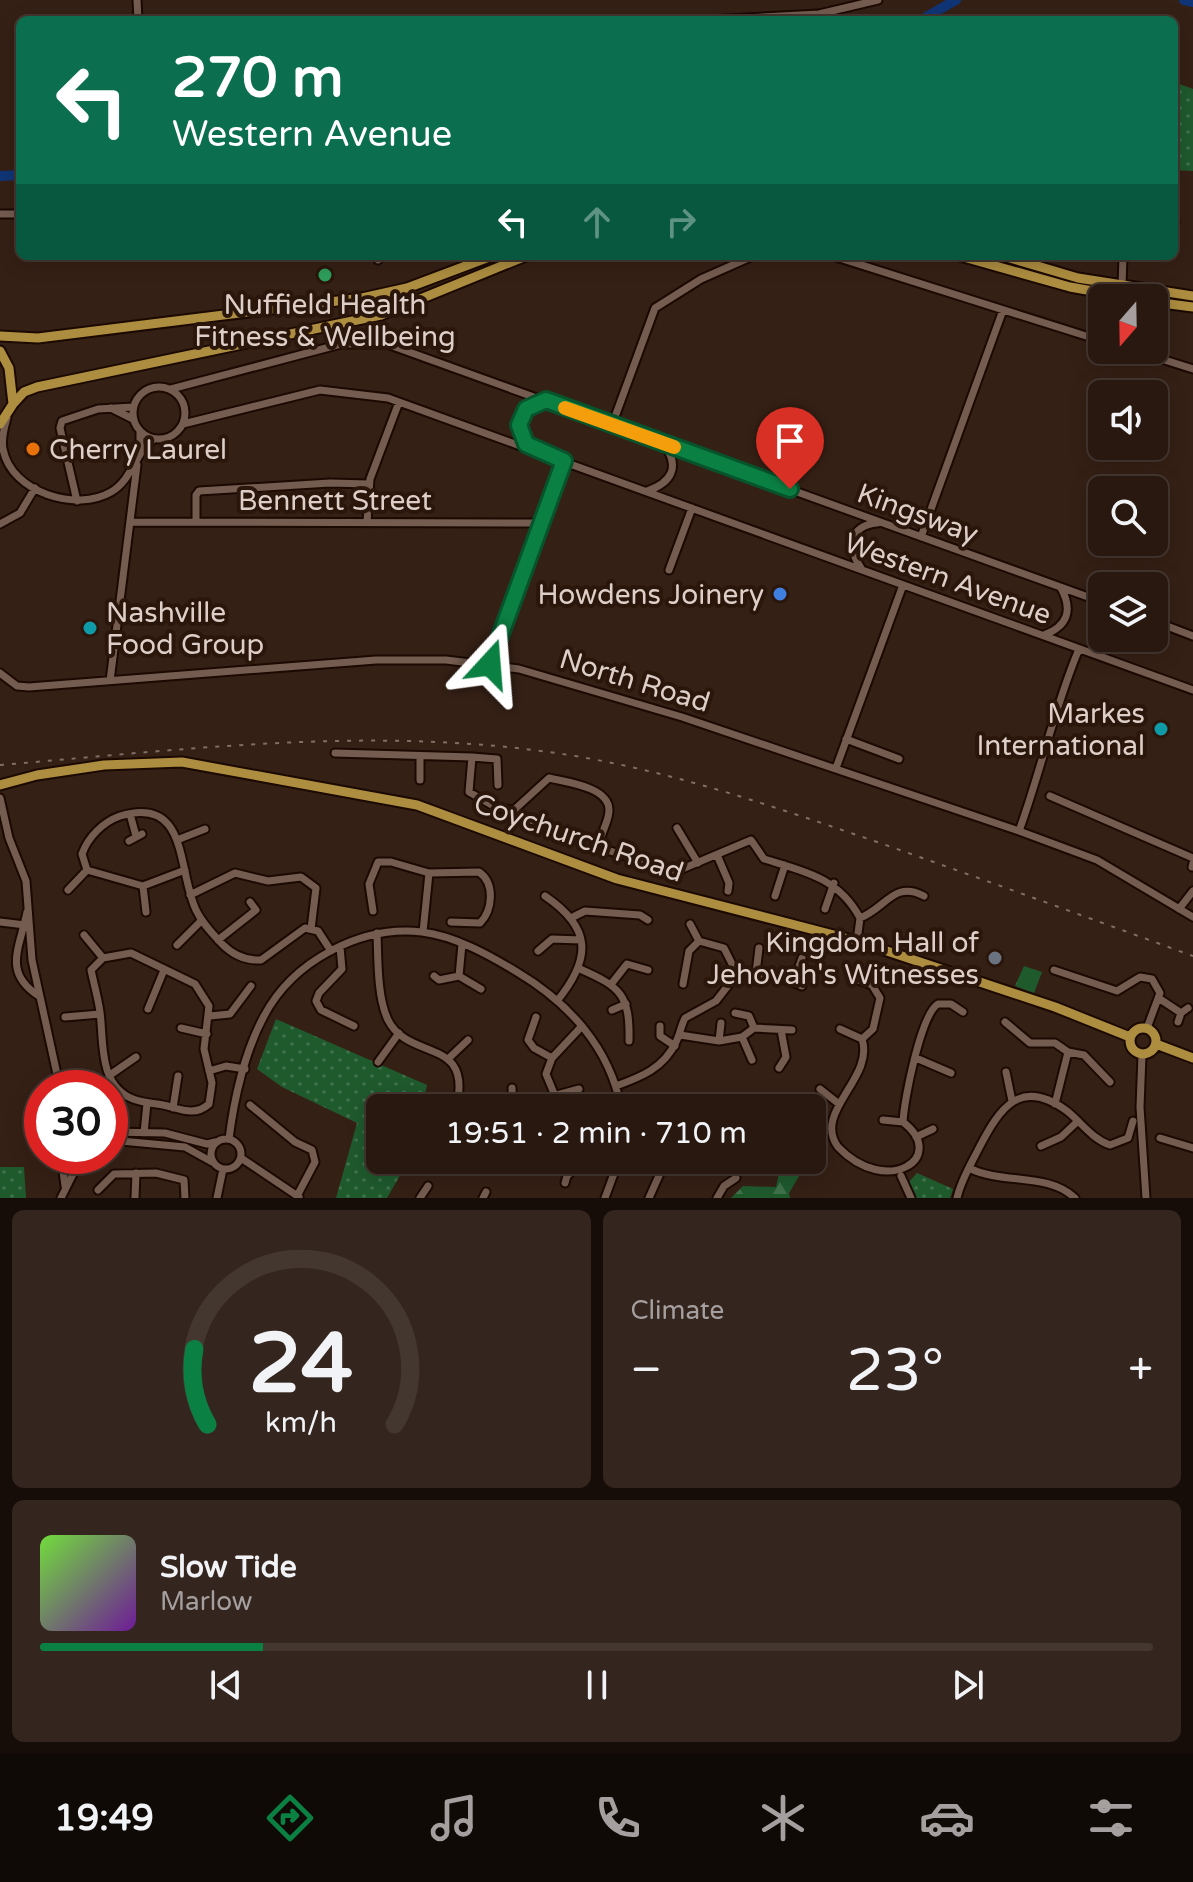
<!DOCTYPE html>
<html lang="en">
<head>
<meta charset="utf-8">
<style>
	:root { --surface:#281810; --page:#34251e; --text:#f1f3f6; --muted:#a5a09f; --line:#443730; --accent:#0b8043 }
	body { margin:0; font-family:"Varela Round",sans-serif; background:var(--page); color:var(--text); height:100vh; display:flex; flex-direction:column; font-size:30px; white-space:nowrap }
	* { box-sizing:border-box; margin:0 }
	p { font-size:26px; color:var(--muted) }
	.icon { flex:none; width:44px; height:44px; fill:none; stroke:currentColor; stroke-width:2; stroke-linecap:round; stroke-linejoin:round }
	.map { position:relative; height:1198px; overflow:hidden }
	.drawer { display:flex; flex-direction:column; gap:12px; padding:12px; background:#160d09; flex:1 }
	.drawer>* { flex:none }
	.hud { position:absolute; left:16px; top:16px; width:1162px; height:244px; border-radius:12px; box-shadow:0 4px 20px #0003,0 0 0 2px var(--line); background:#0b6e4f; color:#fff; overflow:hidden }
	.needle { width:52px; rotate:200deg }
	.buttons { position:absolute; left:1088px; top:284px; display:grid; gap:16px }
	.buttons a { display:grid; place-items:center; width:80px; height:80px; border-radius:12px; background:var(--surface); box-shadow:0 4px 20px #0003,0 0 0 2px var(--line); font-size:40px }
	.speed { position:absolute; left:24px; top:1070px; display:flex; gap:16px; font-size:40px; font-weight:700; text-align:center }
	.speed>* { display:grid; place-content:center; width:104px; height:104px; border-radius:50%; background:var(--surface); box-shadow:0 4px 20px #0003,0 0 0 2px var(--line); line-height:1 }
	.speed .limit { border:12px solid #d22; background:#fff; color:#111 }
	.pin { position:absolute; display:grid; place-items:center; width:68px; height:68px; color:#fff; margin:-82px -34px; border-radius:50% 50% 50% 0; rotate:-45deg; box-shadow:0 0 8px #0007 }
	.pin .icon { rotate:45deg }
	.me { position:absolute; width:88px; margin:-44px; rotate:19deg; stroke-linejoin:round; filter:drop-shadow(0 0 6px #0008) }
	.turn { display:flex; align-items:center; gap:28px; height:168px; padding:0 24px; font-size:36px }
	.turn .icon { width:104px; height:104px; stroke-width:2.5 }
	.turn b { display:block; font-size:56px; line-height:68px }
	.lanes { display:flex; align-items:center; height:76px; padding:0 24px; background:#0003; justify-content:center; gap:40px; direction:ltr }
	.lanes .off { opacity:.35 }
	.big { font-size:60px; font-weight:600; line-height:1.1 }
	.drawer .card { flex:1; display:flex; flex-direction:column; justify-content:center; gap:12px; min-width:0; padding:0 28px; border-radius:12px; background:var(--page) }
	.drawer .dial { align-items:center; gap:0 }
	.dial svg { height:208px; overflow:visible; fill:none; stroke:var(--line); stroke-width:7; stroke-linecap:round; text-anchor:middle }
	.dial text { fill:var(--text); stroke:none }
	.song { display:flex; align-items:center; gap:24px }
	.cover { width:96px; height:96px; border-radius:12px; background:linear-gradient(135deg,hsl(100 70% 55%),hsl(280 70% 35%)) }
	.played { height:8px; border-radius:4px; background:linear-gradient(90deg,var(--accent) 20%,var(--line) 20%) }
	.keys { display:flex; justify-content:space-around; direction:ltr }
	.heat { display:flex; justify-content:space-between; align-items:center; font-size:44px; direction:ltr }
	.drawer .tiles { flex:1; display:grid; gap:12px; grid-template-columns:1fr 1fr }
	.card:last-child { grid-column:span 2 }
	.trip { position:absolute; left:366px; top:1094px; width:460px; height:80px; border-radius:12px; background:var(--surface); box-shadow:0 4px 20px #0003,0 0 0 2px var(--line); font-weight:600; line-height:80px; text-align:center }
	.tabs { display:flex; height:128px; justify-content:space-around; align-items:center; background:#100a06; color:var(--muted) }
	.tabs .icon { width:56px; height:56px }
	.tabs .active { color:var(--accent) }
	.tabs b { font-size:36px; color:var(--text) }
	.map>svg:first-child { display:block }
	.grass { fill:url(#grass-dots) }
	.forest { fill:url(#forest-firs) }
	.park { fill:url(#park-crowns) }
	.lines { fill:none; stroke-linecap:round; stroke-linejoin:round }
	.river { stroke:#103577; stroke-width:10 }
	.minor-casing { stroke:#1b0902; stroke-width:11 }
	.major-casing { stroke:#1b0902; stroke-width:13 }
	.minor { stroke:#755c50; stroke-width:7 }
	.major { stroke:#ad8d40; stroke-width:9 }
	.rail { stroke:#816f66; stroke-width:2; stroke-dasharray:4 8; stroke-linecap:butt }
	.route-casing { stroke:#07532c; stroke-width:20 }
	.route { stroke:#0b8043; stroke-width:14 }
	.slow { stroke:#f59e0b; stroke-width:14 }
	.leisure-dot { fill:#2e9e5b; stroke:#2a160b; stroke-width:3 }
	.food-dot { fill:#e8710a; stroke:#2a160b; stroke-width:3 }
	.shop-dot { fill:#3f7fe0; stroke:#2a160b; stroke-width:3 }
	.culture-dot { fill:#0f9aa8; stroke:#2a160b; stroke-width:3 }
	.worship-dot { fill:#6b7280; stroke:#2a160b; stroke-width:3 }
	.labels { text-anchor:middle; stroke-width:8; stroke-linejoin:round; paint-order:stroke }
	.poi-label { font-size:28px; fill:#ddcfc7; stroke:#2a160b; text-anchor:end }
	.street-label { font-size:28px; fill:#ddcfc7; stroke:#2a160b }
</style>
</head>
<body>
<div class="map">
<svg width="1193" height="1198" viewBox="0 0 1193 1198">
	<defs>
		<pattern id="grass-dots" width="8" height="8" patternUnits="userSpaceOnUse" patternTransform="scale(2)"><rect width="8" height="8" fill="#1f5a2d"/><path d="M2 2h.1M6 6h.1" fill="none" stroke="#3f714a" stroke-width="1.8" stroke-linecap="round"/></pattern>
		<pattern id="forest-firs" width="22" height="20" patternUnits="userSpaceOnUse" patternTransform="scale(2)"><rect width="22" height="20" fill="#1f5a2d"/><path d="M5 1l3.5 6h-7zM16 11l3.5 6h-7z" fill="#3f714a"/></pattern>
		<pattern id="park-crowns" width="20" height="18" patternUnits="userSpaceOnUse" patternTransform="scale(2)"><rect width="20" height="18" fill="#1f5a2d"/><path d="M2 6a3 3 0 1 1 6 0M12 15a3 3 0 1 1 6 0" fill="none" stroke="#3f714a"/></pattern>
	</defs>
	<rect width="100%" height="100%" fill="#352015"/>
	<!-- grass -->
	<path class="grass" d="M1174,82l19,7v82l-19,-1z
		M276,1019l151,66 -5,23h-42v52h29l-22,38h-51l21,-75 -75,-36 -25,-18z
		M0,1167h24l2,31h-26z
		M917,1173l36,16 -3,9h-36l-6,-15z"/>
	<!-- forest -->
	<path class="forest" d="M782,1160l26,1 -19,32 1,5h-59l12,-12 33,1z"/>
	<!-- park -->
	<path class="park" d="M1024,966l18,6 -8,21 -19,-7z"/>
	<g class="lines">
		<!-- river -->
		<path class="river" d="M1184,0l9,2
			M921,20l35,-20
			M0,176l20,-1"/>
		<defs>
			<path id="minor" d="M137,0l1,20
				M709,20l110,-6 59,-14
				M0,214h20
				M1174,226l1,-4
				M377,256l1,4
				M833,256l269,85
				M1122,286l1,-30
				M1133,350l60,19
				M133 413a26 26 0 1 1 52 0a26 26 0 1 1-52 0Z
				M171,389l170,-45h46l715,258
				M111,408l22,11
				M7,418c-3,10 -6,21 -4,31 8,44 74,63 108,43 22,-13 24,-40 43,-53
				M183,424l137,-34 68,8 805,292
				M612,425l43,-117 46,-29 52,-23
				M140,431v23
				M527,446c-13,-21 -6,-40 19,-46
				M647,491c24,-8 34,-24 17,-46
				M77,501l-17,-73 2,-7 36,-12 35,-2
				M130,522l410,1
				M196,522v-27l3,-4 131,-8 39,1
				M367,522l3,-43 29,-77
				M0,524l20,-11 15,-25
				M921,537l82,-227
				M861,568c-14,-20 -12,-42 16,-45
				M669,570l23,-62
				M1154,621l39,15
				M1044,635c24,-9 29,-25 17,-47
				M490,664l74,-203
				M0,673l17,13 12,1 347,-27h70l73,9 163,48 337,114 78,29 96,57
				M110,681l27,-216
				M846,739l53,20
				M335,753l137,4 -3,35 28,16 17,2 35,-32c17,4 60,9 60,32 0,14 -11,24 -8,38l74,24 76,-32 13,19c40,12 75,19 96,59l-3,23
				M472,757l25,2 1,26
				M836,768l67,-183
				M420,780v-24
				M1050,796l143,62
				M0,798l9,40 17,43 6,79 28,128
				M514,810c11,13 24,8 35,19
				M130,814l6,22
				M677,828l21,35
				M1019,831c22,-60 35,-123 60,-182
				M177,840l28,-11
				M129,841l13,-7
				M717,855l12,28 -1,8
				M1192,867l1,-4
				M185,870l-42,16 -56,-16 -5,-16c6,-17 21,-32 38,-38 69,-21 57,54 76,94 6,13 16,23 26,34 10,10 24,17 39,16l44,-32 13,3 13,20
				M143,886l3,26
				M68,890l19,-20
				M190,895l45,-22 33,8 33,-4 15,11 -5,41
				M545,896c47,32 47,62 12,105
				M775,896l10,-31
				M825,909l9,-26
				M1179,909l14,-18
				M373,911l-4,-27 9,-22h13l38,11 50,-1c16,11 14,38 1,51l-29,-1
				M27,912c-7,36 -25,60 12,84
				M573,917l12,-6 55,4 8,5
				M860,918c26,-10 34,-38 64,-22
				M0,922l25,3
				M690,924l9,17
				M423,932l6,-59
				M377,933c1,26 0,64 11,87 21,42 86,16 68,88
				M84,935l19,23
				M218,940l38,-30 -6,-8
				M177,945l25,-25
				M340,947l2,22 -23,24 -3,8 5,9 33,16
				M538,951l14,-12 29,1
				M131,953l64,31 14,22 -5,43 8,34 -3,21c-15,13 -28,5 -46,1 -10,-2 -20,-2 -30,-6 -35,-14 -29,-57 -33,-87 -2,-14 -6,-28 -9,-42l12,-12z
				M580,969c41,18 50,26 49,72
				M1054,970l63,21 23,-14 12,2 8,14 -13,35
				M756,973l3,-25
				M434,976l5,4 20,-4 3,-32
				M459,976l22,13
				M852,978l20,7 8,13 -7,31 -11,10
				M612,983l15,-19 21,6
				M793,983l9,-25
				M683,984l6,-33 10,-10 25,7 13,26 39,2 26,10
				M1160,999l21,14
				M148,1009l16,-39
				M612,1010l14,-6
				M735,1013l14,3 5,12
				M210,1016l20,-2 21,-28
				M65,1017l35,-3
				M536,1017l-8,23 6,8 18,10
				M1005,1022l25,21h25l13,9 16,3 26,27
				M1178,1022l3,-9 7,-5
				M660,1026v10l15,10
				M181,1028l26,6
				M840,1029l22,10
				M680,1035l39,6 23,-4 12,-9 38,2
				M742,1037l10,23
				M862,1039c13,39 -50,73 -24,108 49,51 111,10 65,-25 1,-22 18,-108 35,-118h13l12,8
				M719,1041l2,-18
				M1142,1055l-2,52 6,91
				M449,1058l19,-18
				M916,1058l35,15
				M378,1062l21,-29
				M779,1068l7,-11 -5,-27
				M209,1071l17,-5 19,3
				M1006,1072l6,29
				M110,1075l26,-18
				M616,1086c25,-9 48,-18 60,-44 4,-8 5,-16 9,-24l31,-17 21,-27
				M512,1088l1,20
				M820,1089l19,15
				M557,1095l22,-6
				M1055,1104l13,-52
				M250,1105l45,37 17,8 3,12 -18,34
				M173,1108l5,-32
				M560,1108l-14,-34 6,-16 30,-32
				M687,1108l19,-5 35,5
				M883,1120l20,2
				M110,1132l55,1 42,11 8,-2
				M144,1133l3,-30
				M916,1137l17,-8
				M1160,1138l33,10
				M211 1154a15 15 0 1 1 30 0a15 15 0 1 1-30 0Z
				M229,1139c5,-40 16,-88 35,-123 29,-55 97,-91 158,-84 33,4 67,23 95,40 52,31 93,76 104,136
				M110,1140l75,7 27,15
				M1041,1146l20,-9 17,-16
				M61,1156l4,30
				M65,1156h13
				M241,1158l58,39
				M645,1160l18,7
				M969,1168c34,17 78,4 106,30
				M901,1176l10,22
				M565,1183l2,-7 16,-16
				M98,1190l16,-16 42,-1 28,7 1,18
				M61,1198l21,-42
				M135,1198l1,-25
				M217,1198l6,-29
				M420,1198l8,-12
				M483,1198l3,-6
				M605,1198l14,-38
				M649,1198l17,-38
				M717,1198l7,-12 12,-8 -4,-18
				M957,1198c4,-18 14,-34 22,-50 21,-41 42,-71 88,-37 14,11 25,28 43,34l18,-7 5,-17"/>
			<path id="major" d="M960,256l110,31 62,11
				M1003,256l75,22 115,18
				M1154,302l39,5
				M0,336l38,2 324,-40 45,-10 85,-32
				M0,351l9,17 4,36 -13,20
				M13,404l11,-12 13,-5 344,-72 145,-59
				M0,785l37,-10 67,-10 78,-3 235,43 200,74 240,62 198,66 75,30
				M1130 1041a13 13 0 1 1 26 0a13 13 0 1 1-26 0Z
				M1156,1044l37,14"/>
		</defs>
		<!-- minor casing -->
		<use href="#minor" class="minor-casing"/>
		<!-- major casing -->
		<use href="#major" class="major-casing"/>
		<!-- minor -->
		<use href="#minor" class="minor"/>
		<!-- major -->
		<use href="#major" class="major"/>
		<!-- rail -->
		<path class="rail" d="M0,765c180,-15 361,-38 541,-14 118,15 228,54 339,92 105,37 209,75 313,113"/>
	</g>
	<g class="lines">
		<defs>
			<path id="route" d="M490,664l74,-203 -38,-17 -7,-19 7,-16 20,-9 244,89"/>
		</defs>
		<!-- route casing -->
		<use href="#route" class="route-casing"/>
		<!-- route -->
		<use href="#route" class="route"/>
		<!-- slow -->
		<path class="slow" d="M565,408l109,39"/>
	</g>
	<!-- markers -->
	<circle class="leisure-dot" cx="325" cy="275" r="8"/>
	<circle class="food-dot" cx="33" cy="449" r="8"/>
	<circle class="shop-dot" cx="780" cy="594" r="8"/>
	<g class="culture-dot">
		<circle cx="90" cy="628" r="8"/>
		<circle cx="1161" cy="729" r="8"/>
	</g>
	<circle class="worship-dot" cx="995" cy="958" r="8"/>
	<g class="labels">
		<!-- poi labels -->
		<g class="poi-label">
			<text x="325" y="314" text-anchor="middle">Nuffield Health<tspan x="325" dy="32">Fitness &amp; Wellbeing</tspan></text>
			<text x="49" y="459" text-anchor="start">Cherry Laurel</text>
			<text x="764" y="604">Howdens Joinery</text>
			<text x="106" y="622" text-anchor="start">Nashville<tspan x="106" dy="32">Food Group</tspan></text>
			<text x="1145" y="723">Markes<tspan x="1145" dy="32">International</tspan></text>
			<text x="979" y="952">Kingdom Hall of<tspan x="979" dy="32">Jehovah's Witnesses</tspan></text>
		</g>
		<!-- street labels -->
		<g class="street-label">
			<text x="335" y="510">Bennett Street</text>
			<text transform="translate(918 513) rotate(20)" y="10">Kingsway</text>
			<text transform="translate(948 578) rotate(20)" y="10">Western Avenue</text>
			<text transform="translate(635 680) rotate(17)" y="10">North Road</text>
			<text transform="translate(579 837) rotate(19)" y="10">Coychurch Road</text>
		</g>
	</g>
</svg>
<div class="buttons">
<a><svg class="needle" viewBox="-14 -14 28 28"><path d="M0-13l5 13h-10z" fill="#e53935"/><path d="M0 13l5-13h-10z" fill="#a5a09f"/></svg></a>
<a><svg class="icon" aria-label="sound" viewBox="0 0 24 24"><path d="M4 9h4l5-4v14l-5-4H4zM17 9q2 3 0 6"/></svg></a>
<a><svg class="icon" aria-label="search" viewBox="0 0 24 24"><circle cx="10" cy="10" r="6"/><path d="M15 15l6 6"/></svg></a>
<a><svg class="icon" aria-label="layers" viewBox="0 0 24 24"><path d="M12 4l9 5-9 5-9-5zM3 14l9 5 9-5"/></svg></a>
</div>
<div class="speed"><div class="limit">30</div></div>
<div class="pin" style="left:790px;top:489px;background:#d93025"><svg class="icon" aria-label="arrive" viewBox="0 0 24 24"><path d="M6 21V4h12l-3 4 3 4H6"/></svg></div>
<svg class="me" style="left:490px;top:664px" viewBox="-20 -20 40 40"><path d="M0-17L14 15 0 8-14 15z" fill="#0b8043" stroke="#fff" stroke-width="4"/></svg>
<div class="trip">19:51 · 2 min · 710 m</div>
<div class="hud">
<div class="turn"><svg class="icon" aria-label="left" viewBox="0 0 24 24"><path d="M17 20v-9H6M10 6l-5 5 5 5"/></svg><div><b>270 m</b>Western Avenue</div></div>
<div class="lanes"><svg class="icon" aria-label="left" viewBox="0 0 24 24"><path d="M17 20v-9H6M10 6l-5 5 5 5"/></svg><svg class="icon off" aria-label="ahead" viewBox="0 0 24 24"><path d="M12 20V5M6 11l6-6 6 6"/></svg><svg class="icon off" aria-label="right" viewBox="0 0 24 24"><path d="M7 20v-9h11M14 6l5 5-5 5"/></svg></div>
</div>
</div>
<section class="drawer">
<div class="tiles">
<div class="card dial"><svg viewBox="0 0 100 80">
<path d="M14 69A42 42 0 1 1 86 69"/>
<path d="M14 69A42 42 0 0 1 9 40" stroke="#0b8043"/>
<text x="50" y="56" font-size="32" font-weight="700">24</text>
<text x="50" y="72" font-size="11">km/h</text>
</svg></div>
<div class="card"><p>Climate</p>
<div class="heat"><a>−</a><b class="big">23°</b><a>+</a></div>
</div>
<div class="card">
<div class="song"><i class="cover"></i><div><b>Slow Tide</b><p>Marlow</p></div></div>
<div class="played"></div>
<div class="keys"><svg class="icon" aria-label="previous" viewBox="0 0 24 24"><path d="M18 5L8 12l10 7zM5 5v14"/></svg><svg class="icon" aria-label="pause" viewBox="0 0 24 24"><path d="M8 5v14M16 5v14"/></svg><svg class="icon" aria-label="next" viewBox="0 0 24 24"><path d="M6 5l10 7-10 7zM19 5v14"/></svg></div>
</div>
</div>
</section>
<nav class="tabs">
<b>19:49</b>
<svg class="icon active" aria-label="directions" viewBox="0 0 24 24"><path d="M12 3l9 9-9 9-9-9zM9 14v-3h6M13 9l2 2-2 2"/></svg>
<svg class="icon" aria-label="music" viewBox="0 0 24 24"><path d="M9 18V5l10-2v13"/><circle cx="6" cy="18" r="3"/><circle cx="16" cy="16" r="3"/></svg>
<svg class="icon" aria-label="phone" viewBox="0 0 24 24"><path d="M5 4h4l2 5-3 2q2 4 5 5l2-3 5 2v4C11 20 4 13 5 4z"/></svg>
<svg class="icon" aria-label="climate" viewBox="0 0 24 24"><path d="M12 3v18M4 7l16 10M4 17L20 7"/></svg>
<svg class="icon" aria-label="car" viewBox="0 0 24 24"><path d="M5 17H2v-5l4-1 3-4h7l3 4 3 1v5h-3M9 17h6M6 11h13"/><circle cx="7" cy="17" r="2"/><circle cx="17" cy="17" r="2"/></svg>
<svg class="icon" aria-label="filters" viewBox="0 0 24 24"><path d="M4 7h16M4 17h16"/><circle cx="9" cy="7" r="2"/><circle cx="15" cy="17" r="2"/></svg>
</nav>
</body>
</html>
